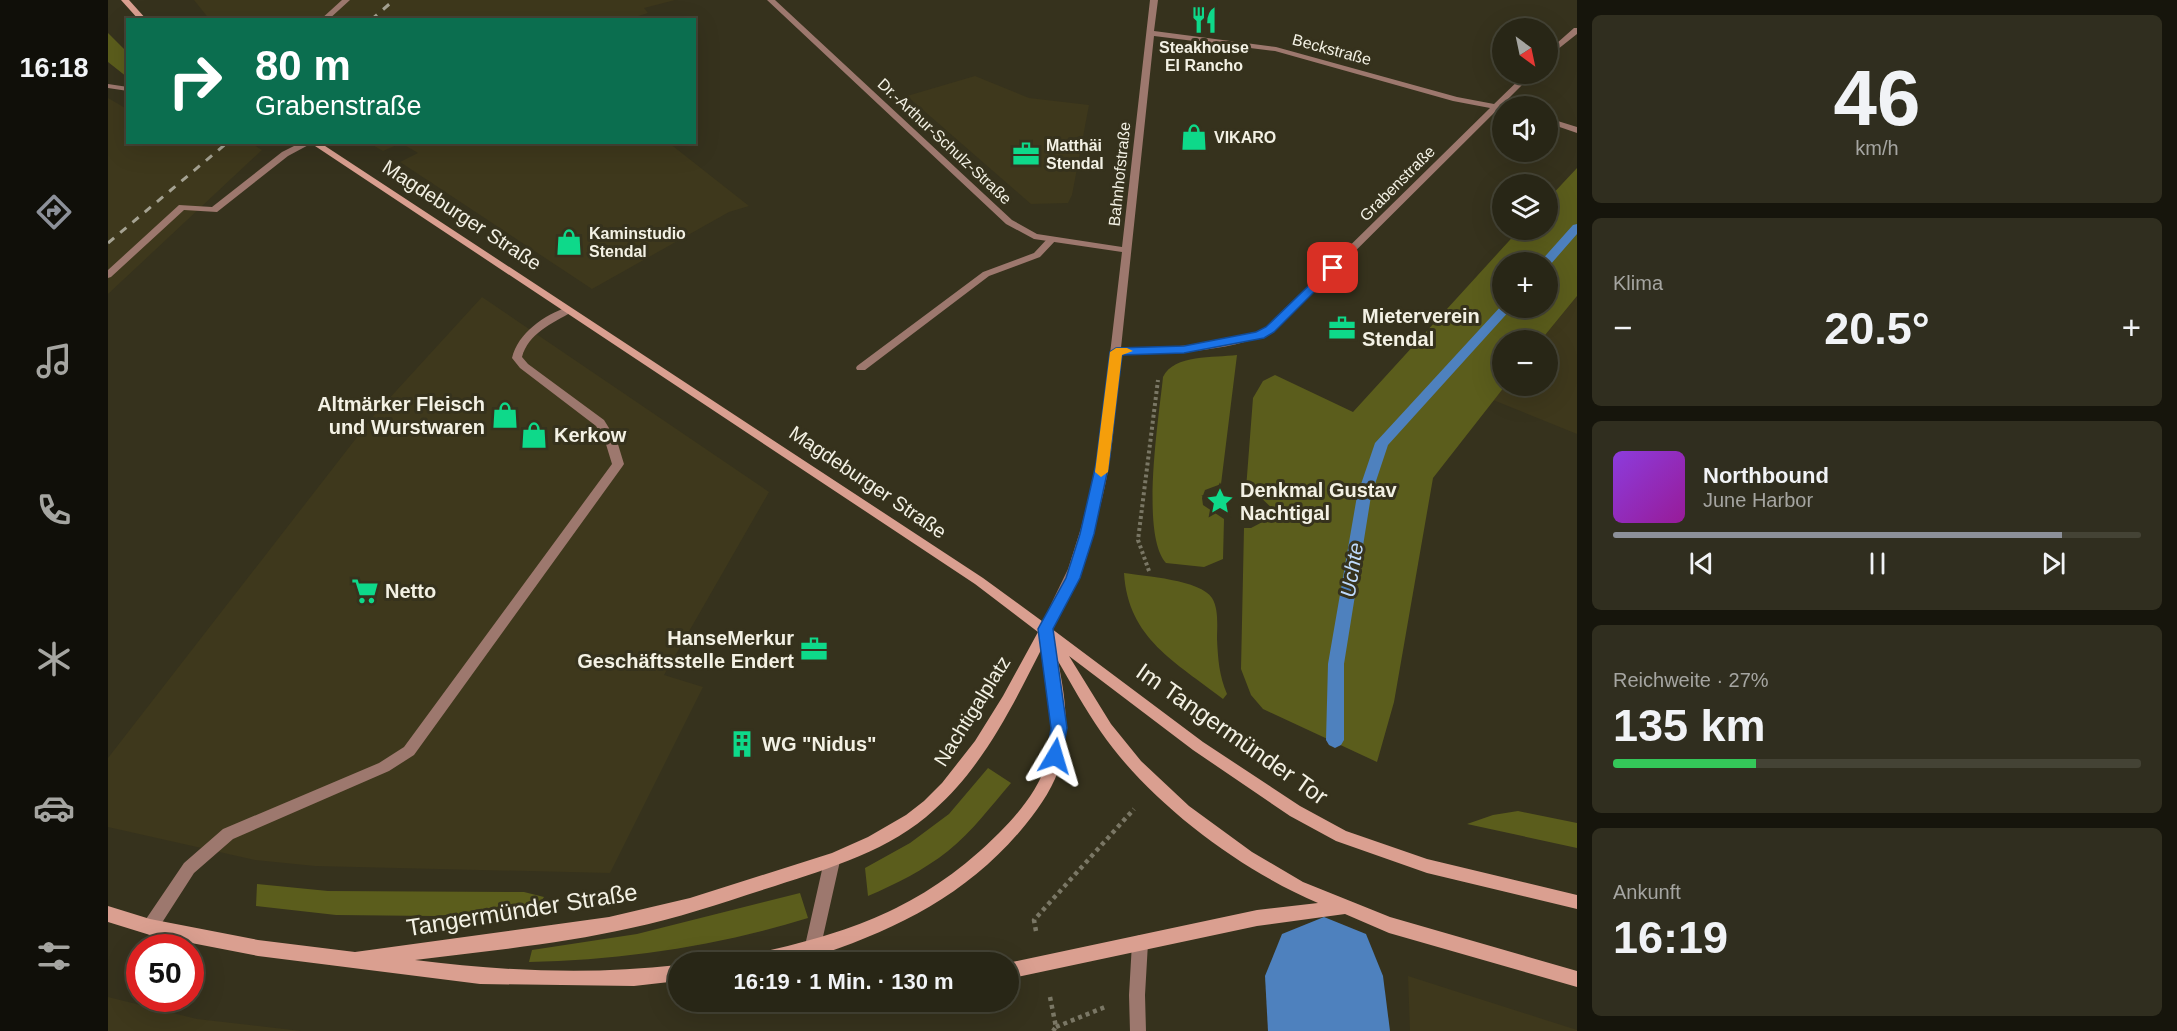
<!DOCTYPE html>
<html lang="de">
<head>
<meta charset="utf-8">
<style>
	:root { --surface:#282616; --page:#302e1f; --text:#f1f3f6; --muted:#a5a5a1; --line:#444335; --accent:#8c9099 }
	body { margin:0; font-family:Arial,sans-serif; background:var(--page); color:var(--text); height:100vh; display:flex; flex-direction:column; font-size:22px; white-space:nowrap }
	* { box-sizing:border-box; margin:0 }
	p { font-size:20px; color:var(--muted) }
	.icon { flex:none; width:33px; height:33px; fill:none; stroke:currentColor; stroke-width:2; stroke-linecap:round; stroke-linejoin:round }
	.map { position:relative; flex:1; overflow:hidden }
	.details { display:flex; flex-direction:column; gap:15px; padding:15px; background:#16150c; width:600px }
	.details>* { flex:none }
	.top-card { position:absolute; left:18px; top:18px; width:570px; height:126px; border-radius:0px; box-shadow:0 6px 24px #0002,0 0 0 2px var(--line); background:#0b6e4f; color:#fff; overflow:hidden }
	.needle { width:39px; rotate:147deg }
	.buttons { position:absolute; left:1384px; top:18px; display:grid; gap:12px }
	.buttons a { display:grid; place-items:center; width:66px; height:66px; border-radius:50%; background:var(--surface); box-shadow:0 6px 24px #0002,0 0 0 2px var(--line); font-size:30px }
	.speed { position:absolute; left:18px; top:934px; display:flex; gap:12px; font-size:30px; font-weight:700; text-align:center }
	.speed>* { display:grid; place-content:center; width:78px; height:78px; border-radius:50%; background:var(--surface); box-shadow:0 6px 24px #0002,0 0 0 2px var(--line); line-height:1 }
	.speed .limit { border:9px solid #d22; background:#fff; color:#111 }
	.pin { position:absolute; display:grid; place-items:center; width:51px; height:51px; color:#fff; margin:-26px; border-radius:12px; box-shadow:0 3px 9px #0006 }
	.me { position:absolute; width:66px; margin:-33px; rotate:7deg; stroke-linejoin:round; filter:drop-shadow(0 0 4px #0008) }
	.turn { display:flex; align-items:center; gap:21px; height:126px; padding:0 30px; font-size:27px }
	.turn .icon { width:78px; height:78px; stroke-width:2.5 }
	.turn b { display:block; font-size:42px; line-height:51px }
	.big { font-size:45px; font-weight:700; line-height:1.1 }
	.details .card { flex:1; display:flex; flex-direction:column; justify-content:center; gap:9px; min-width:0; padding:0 21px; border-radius:9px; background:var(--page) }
	.details .dial { align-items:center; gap:0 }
	.dial b { font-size:78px; line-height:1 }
	.song { display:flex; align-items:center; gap:18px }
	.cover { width:72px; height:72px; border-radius:9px; background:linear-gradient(135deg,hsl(270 70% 55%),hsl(300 70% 35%)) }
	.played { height:6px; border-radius:3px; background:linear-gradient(90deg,var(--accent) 85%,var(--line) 85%) }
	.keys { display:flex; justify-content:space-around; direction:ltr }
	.heat { display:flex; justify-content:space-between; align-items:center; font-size:33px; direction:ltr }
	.charge { height:9px; border-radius:4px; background:linear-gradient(90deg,#34c759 27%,var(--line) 0) }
	.trip { position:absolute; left:560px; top:952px; width:351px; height:60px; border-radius:30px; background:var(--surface); box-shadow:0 6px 24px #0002,0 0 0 2px var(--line); font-weight:700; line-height:60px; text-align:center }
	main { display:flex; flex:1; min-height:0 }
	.tabs { display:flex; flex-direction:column; width:108px; justify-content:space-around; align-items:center; background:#100f09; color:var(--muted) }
	.tabs .icon { width:42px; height:42px }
	.tabs .current { color:var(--accent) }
	.tabs b { font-size:27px; color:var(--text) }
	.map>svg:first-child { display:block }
	.built { fill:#3e381c }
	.green { fill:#5b5d1c; fill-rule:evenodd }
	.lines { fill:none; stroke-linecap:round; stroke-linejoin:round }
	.stream { fill:#4e81be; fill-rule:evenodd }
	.river { fill:#4e81be; fill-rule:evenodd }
	.path-far1 { stroke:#7a7765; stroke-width:4; stroke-dasharray:3 3; stroke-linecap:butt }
	.path { stroke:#7a7765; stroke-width:4.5; stroke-dasharray:4 4; stroke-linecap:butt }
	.lane { fill:#9d786e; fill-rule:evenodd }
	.street { fill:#9d786e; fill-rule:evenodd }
	.secondary { fill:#da9f90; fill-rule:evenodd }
	.rail { stroke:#a5a292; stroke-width:3; stroke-dasharray:8 8; stroke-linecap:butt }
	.route { fill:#1a73e8; stroke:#114b97; stroke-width:1.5 }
	.slow { fill:#f59e0b }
	.labels { text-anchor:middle; stroke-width:6; stroke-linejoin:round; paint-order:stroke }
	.far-poi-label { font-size:16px; font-weight:bold; fill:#f3f1e4; stroke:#36321d; text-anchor:start }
	.far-street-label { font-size:16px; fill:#f3f1e4; stroke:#36321d }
	.street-label { font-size:20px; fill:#f3f1e4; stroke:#36321d }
	.poi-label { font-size:20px; font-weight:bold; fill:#f3f1e4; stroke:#36321d; text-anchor:start }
	.water-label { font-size:21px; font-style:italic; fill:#bed9fb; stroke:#36321d }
	.near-street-label { font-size:24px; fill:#f3f1e4; stroke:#36321d }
</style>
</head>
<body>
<main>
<nav class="tabs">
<b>16:18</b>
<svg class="icon current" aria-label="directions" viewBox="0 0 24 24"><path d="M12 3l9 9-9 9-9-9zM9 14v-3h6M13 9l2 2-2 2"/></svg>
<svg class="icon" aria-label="music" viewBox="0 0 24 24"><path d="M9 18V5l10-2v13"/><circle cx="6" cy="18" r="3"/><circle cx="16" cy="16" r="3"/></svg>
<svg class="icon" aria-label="phone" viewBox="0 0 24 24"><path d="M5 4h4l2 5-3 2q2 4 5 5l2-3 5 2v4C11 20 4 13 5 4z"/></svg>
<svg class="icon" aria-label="climate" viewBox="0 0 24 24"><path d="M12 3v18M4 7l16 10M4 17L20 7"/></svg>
<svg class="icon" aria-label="car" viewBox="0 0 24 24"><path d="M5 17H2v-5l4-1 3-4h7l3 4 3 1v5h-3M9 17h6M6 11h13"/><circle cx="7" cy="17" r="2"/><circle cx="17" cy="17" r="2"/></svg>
<svg class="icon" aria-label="filters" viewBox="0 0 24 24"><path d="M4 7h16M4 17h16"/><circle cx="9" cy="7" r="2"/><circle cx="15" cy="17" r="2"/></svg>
</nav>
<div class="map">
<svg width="1469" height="1031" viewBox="0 0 1469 1031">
	<rect width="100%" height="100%" fill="#36321d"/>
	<!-- built -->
	<path class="built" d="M86,0h481l-31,8 4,5 -22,7h-416z
		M867,76l54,22 60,7 -17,90 -4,8 -37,1 -124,-108z
		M0,98l19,11 1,33h55l6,4 5,-4 57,1 11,7 -154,144z
		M261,143h300l80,63 -20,6 -137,77 -192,-127 18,-9 -17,-10 -18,8z
		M1469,296v138l-84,-34 12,-14h43v-46h-7z
		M374,297l287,195 -105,183 39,12 -93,186 -295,-7 -60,-6 -147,-33v-69l267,-344z
		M1300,976l169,54v1h-167z
		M0,997l89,22 104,12h-193z"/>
	<!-- green -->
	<path class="green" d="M0,33l19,19v25l-19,-15z
		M1469,168v128l-36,44h-38l2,46 -72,92 -39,224 -17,60 -114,-53 -12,-14 -10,-26 3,-141h7l27,-14 -25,-24 -7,-1 7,-91 10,-17 12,-6 78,37 166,-182h29v-31zM1440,262v46h-45v-46z
		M1129,355l-16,129 -16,6 -3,8 1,7 21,14 -1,40 -19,8 -38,-4c-26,-29 -7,-146 -3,-186 11,-23 51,-19 74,-22z
		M1016,573c20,3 77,7 88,25 7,11 5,29 5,41 1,20 2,36 10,55l-4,5c-47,-37 -95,-60 -99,-126z
		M880,768l23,15c-20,23 -39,49 -63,68 -24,19 -52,33 -80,45l-3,-28 45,-25 39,-29z
		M1410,811l59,12v25l-110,-24 26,-9z
		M149,884l71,7 196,1 20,5 -6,10 -104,9 -98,-1 -80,-9z
		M692,893l8,25c-90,28 -185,42 -279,44l3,-12 105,-16z"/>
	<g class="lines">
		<!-- stream -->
		<path class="stream" d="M1469,224v10l-27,31 -10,-3 33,-37z
			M1394,305l10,3 -124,137 -17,51 -27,168v76l-3,5 -6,3 -6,-3 -3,-5 2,-76 29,-168 18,-53z"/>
		<!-- river -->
		<path class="river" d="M1216,917l42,17 17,42 7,55h-122l-3,-55 17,-42z"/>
		<!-- path-far1 -->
		<path class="path-far1" d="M1041,571l-11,-31 20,-160"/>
		<!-- path -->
		<path class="path" d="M928,931l-2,-11 100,-111
			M942,997l6,30 -3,4
			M948,1027l49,-20"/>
		<!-- lane -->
		<path class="lane" d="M234,0h8l-22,20h-8z
			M0,84l20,3v4l-20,-3z
			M194,142h12l-26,14 -71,56 -33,-2 -73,67 -3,1v-8l71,-65 33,2 70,-55z
			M943,237l5,3 -16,17 -51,19 -124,94h-8l-1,-2 1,-2 126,-94 51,-19 14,-15z
			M460,307l5,3 -1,2c-20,11 -44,22 -50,45l6,7 76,56 13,21 7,23 -2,3 -208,288 -25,16 -156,68 -39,34 -38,59 -6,3 -6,-3 -2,-5 2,-5 40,-59 39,-34 156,-66 25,-16 208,-283 -7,-23 -9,-15 -76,-58 -8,-10c6,-25 32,-43 56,-51z
			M724,854l5,2 3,5 -20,89 -2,6 -6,2 -6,-2 -2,-6 20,-89 3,-5z"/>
		<!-- street -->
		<path class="street" d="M659,0h8l237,220 25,14 85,13 28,-247h8l-4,31 122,16 181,50 37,7 31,-30h8l-31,31v4h-4l-224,223c-49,21 -102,21 -154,23 -4,36 -5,74 -11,110 -10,58 -30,115 -58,168l-5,1 -5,-1 -2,-4 29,-60 13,-41 16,-64 25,-212 -88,-13 -28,-15zM1046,36l121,15 178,50 37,7 -224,220c-46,19 -96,19 -145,20z
			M1466,28h3v6l-29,23v-6z
			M1440,118l29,9v6l-29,-10z
			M1032,935l6,2 2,6 -3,52 1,36h-16l-1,-36 3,-52 2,-6z"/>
		<!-- secondary -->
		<path class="secondary" d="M13,0h8l18,20h-8z
			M201,142h10l664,436 63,46 5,1 1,4 151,113 97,64 46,25 81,28 150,36v14l-150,-36 -91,-32 -46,-25 -97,-66 -124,-94 42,68 30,37 48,45 63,46 51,30 87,35 187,54v16l-188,-54 -44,-19 -88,12 -249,53v-16l249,-53 61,-7c-78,-33 -169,-101 -217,-171 -16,-23 -29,-47 -43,-71 6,30 11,61 5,91 -4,27 -20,51 -37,72 -53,66 -123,103 -201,129l6,10h-18l-5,-6 -22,6h-45l2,-6 6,-2c101,-22 175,-47 250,-122 22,-22 44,-49 50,-80 7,-35 -1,-70 -7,-105 -29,57 -59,119 -108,162 -43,40 -104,58 -159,76 -48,15 -95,32 -144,42 -71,16 -144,23 -216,32 86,11 176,15 263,5v16l-44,5 -154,-2 -222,-28 -108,-21 -42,-13v-16l42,13 108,21 97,12 254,-35 81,-19 142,-45 36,-16 38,-22 18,-14 18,-18 33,-42 28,-45 35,-64 -63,-48z"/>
		<!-- rail -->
		<path class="rail" d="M263,20l23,-20
			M0,243l120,-101"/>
	</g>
	<!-- route -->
	<path class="route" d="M1221,266l9,2 -64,64 -10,6 -80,15 -62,2 -13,109 -15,70 -14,44 -27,51 14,99 -6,33h-11l-3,-5 4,-28 -13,-99 28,-51 14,-44 16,-70 14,-112 6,-4 68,-2 72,-14 10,-5z"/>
	<!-- slow -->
	<path class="slow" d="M1008,348h11l6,3 -11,4 -14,117 -7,5 -6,-5 15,-120z"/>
	<!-- icons -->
	<defs>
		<symbol id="restaurant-bare" viewBox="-9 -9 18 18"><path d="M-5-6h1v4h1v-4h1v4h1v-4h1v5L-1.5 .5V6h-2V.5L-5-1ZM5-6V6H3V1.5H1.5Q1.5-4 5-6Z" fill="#0ed98a" stroke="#36321d" stroke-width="2.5" paint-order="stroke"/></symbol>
		<symbol id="shop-bare" viewBox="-9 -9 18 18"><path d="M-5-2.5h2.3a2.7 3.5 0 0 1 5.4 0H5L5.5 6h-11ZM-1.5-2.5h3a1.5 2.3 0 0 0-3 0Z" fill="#0ed98a" stroke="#36321d" stroke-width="2.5" paint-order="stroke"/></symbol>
		<symbol id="office-bare" viewBox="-9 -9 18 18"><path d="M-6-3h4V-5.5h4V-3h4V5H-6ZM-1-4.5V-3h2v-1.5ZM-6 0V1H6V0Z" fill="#0ed98a" stroke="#36321d" stroke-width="2.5" paint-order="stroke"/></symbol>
		<symbol id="sight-bare" viewBox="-9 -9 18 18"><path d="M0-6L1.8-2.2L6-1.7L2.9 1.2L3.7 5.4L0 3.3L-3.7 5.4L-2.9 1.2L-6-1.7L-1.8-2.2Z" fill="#0ed98a" stroke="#36321d" stroke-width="2.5" paint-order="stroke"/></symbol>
		<symbol id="supermarket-bare" viewBox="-9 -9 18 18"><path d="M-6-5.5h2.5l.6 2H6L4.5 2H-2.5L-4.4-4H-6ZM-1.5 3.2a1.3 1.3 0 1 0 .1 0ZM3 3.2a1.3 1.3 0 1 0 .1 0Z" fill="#0ed98a" stroke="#36321d" stroke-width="2.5" paint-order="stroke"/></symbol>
		<symbol id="building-bare" viewBox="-9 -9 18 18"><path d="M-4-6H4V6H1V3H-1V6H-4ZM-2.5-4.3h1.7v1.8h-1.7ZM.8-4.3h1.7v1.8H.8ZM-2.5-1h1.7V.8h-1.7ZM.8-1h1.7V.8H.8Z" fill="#0ed98a" stroke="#36321d" stroke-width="2.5" paint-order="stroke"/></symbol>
	</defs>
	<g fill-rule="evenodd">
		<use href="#restaurant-bare" x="1077" y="1" width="38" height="38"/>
		<use href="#shop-bare" x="1067" y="118" width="38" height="38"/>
		<use href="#office-bare" x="899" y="135" width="38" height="38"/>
		<use href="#shop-bare" x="442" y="223" width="38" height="38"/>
		<use href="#office-bare" x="1215" y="309" width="38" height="38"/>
		<use href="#shop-bare" x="378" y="396" width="38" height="38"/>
		<use href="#shop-bare" x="407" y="416" width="38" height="38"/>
		<use href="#sight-bare" x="1093" y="482" width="38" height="38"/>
		<use href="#supermarket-bare" x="238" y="572" width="38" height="38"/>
		<use href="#office-bare" x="687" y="630" width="38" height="38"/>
		<use href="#building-bare" x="615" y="725" width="38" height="38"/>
	</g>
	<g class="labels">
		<!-- far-poi labels -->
		<g class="far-poi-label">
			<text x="1096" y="53" text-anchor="middle">Steakhouse<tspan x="1096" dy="18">El Rancho</tspan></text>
			<text x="1106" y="143">VIKARO</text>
			<text x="938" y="151">Matthäi<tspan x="938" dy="18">Stendal</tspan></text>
			<text x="481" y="239">Kaminstudio<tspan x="481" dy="18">Stendal</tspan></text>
		</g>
		<!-- far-street labels -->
		<g class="far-street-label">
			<text transform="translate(1224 49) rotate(15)" y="6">Beckstraße</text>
			<text transform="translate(837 141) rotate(43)" y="6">Dr.-Arthur-Schulz-Straße</text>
			<text transform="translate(1011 174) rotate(-84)" y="6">Bahnhofstraße</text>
			<text transform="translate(1289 183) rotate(-45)" y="6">Grabenstraße</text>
		</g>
		<!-- street labels -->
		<g class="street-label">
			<text transform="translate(354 215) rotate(33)" y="7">Magdeburger Straße</text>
			<text transform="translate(760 482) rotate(34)" y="7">Magdeburger Straße</text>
			<text transform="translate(864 711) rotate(-58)" y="7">Nachtigalplatz</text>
		</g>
		<!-- poi labels -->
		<g class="poi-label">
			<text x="1254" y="323">Mieterverein<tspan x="1254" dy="23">Stendal</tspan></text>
			<text x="377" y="411" text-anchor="end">Altmärker Fleisch<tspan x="377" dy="23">und Wurstwaren</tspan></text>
			<text x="446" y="442">Kerkow</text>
			<text x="1132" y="497">Denkmal Gustav<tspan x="1132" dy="23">Nachtigal</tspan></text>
			<text x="277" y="598">Netto</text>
			<text x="686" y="645" text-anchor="end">HanseMerkur<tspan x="686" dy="23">Geschäftsstelle Endert</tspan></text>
			<text x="654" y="751">WG "Nidus"</text>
		</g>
		<!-- water labels -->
		<g class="water-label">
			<text transform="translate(1244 570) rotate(-81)" y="7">Uchte</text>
		</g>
		<!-- near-street labels -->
		<g class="near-street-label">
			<text transform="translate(1124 734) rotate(35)" y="8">Im Tangermünder Tor</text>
			<text transform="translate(414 910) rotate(-9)" y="8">Tangermünder Straße</text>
		</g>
	</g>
</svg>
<div class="buttons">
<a><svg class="needle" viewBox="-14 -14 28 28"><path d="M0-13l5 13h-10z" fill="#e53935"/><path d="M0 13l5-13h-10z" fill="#a5a5a1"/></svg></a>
<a><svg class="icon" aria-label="sound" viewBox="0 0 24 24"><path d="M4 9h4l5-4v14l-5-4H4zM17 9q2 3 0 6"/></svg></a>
<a><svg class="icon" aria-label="layers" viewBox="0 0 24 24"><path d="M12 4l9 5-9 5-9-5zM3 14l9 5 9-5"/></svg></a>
<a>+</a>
<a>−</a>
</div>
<div class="speed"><div class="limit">50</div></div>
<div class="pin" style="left:1225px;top:268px;background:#d93025"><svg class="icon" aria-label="arrive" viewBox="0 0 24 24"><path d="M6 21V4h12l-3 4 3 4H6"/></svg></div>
<svg class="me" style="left:947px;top:756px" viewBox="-20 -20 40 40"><path d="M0-17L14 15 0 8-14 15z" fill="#1a73e8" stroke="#fff" stroke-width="4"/></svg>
<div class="trip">16:19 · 1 Min. · 130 m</div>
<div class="top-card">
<div class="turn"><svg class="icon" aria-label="right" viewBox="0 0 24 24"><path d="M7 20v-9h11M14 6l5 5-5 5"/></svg><div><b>80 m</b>Grabenstraße</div></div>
</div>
</div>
<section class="details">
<div class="card dial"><b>46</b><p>km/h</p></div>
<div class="card"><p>Klima</p>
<div class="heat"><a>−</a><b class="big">20.5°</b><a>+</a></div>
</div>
<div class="card">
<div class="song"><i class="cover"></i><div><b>Northbound</b><p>June Harbor</p></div></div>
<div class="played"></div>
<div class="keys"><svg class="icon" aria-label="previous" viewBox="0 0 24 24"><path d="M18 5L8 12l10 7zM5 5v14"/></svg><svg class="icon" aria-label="pause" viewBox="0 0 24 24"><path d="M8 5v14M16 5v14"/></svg><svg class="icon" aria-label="next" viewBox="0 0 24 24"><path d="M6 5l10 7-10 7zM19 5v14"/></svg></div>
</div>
<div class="card"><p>Reichweite · 27%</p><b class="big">135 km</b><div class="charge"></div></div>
<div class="card"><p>Ankunft</p><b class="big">16:19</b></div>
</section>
</main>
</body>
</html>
